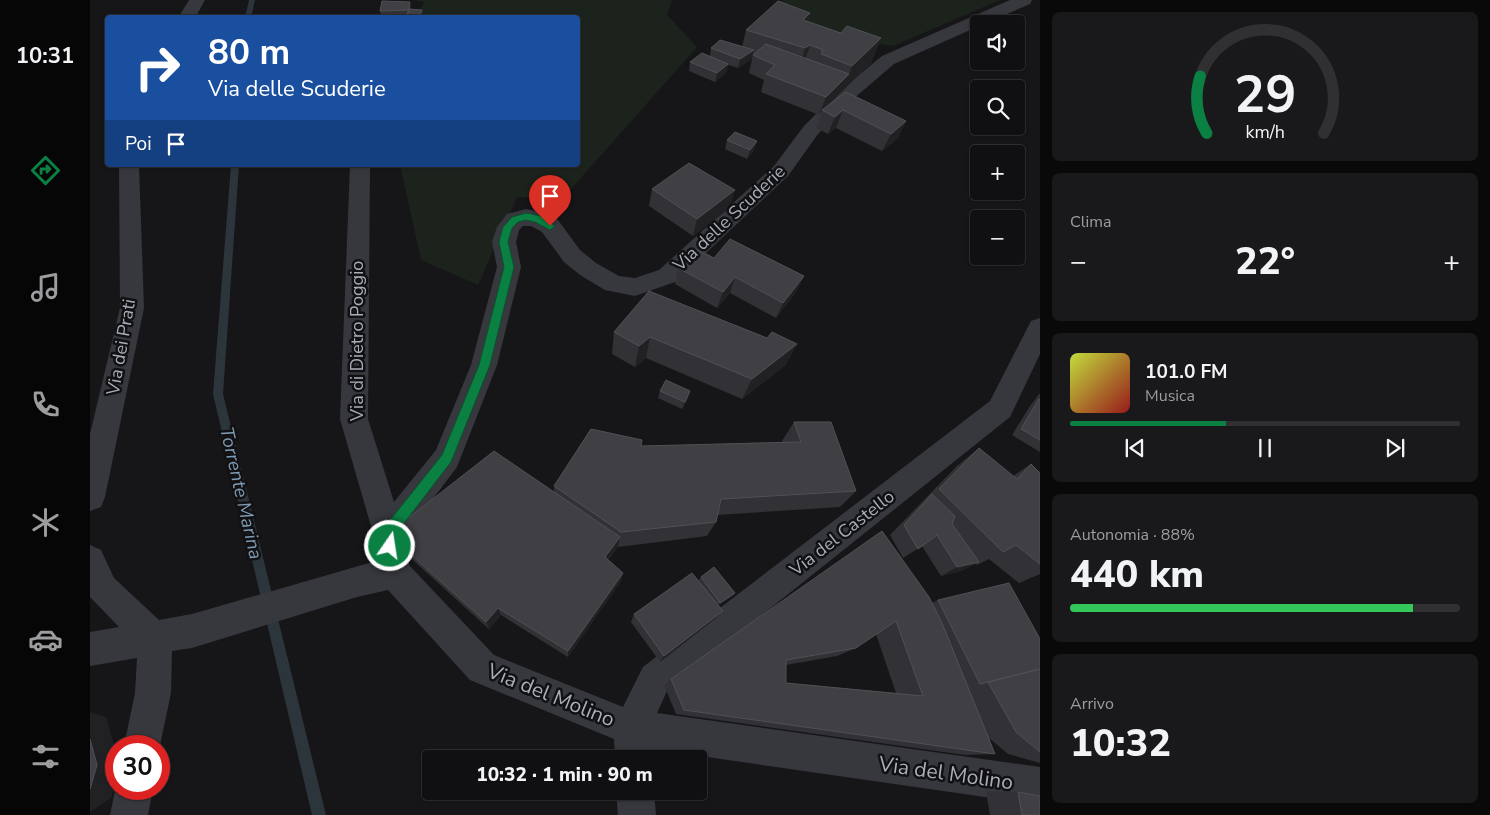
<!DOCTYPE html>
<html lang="it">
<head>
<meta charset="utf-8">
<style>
	:root { --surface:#101012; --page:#19191b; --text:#f1f3f6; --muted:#9c9d9f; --line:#303032; --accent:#0b8043 }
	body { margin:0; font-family:"Nunito Sans",sans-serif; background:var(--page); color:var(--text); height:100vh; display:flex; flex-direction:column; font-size:19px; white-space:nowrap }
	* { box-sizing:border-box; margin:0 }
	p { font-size:16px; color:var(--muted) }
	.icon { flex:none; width:28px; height:28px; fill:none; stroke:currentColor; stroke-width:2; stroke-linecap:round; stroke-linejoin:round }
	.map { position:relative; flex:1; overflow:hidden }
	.drawer { display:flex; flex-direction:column; gap:12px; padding:12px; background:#09090a; width:450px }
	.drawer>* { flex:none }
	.guide { position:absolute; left:15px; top:15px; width:475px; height:152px; border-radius:5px; box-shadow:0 1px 4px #0004,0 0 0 1px var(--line); background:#1a4fa0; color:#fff; overflow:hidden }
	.tools { position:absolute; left:880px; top:15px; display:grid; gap:10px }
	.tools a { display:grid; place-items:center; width:55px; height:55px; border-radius:5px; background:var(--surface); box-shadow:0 1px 4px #0004,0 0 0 1px var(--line); font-size:25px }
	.speed { position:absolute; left:15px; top:735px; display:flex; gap:10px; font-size:25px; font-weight:700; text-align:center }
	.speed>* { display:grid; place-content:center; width:65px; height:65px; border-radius:50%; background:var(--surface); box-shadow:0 1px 4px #0004,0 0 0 1px var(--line); line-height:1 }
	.speed .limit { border:8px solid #d22; background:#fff; color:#111 }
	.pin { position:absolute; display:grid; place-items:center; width:42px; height:42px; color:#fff; margin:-51px -21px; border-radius:50% 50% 50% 0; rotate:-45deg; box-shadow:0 0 5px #0007 }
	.pin .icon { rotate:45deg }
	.me { position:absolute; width:55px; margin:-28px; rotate:13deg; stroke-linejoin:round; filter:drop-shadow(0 0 4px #0008) }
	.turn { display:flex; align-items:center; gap:18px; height:105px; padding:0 20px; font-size:22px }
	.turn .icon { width:65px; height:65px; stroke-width:2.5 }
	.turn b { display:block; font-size:35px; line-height:42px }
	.then { display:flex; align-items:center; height:48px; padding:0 20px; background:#0003; gap:10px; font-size:19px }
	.big { font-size:38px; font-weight:800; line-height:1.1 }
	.drawer .card { flex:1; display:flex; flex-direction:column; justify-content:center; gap:8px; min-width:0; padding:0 18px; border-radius:8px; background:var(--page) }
	.drawer .dial { align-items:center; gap:0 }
	.dial svg { height:130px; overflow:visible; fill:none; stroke:var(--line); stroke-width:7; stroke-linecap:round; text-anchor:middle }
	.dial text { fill:var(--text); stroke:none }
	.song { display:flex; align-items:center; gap:15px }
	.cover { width:60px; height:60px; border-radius:8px; background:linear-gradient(135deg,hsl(70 70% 55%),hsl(0 70% 35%)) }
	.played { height:5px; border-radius:2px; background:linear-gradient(90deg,var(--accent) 40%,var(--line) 40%) }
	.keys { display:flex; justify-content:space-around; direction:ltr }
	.heat { display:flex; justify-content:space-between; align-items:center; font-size:28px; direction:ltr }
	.charge { height:8px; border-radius:4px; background:linear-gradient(90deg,#34c759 88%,var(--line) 0) }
	.trip { position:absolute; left:332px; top:750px; width:285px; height:50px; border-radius:5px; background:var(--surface); box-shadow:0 1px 4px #0004,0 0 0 1px var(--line); font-weight:800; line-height:50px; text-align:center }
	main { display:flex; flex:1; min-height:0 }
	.dock { display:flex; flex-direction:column; width:90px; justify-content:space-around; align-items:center; background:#060607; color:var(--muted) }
	.dock .icon { width:35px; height:35px }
	.dock .active { color:var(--accent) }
	.dock b { font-size:22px; color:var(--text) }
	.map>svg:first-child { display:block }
	.green { fill:#1c231d }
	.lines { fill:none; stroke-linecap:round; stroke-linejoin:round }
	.stream { fill:#2c353c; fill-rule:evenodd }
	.street { fill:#37383d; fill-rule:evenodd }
	.wall { fill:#323236; fill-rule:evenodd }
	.shaded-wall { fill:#212124 }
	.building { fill:#3f3f44; stroke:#4f5156; fill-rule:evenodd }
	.route { fill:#0b8043; stroke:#07532c }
	.labels { text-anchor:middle; stroke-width:5; stroke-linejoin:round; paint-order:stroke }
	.street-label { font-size:18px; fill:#a8adb8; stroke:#111113 }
	.water-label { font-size:19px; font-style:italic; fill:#7f9bb3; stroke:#111113 }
	.near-street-label { font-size:21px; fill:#a8adb8; stroke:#111113 }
</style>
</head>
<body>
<main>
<nav class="dock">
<b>10:31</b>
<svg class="icon active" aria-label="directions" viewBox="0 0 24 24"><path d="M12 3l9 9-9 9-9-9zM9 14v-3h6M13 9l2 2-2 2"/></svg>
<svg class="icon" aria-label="music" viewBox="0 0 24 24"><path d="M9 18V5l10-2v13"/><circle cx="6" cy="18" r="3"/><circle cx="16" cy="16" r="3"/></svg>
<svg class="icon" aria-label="phone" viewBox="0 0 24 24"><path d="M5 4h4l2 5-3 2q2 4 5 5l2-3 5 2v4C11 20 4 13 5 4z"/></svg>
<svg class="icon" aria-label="climate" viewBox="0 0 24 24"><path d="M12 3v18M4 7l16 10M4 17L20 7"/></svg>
<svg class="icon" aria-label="car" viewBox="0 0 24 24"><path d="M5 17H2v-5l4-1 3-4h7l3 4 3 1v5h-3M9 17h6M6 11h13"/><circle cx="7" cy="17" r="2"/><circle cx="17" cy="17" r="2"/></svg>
<svg class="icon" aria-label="filters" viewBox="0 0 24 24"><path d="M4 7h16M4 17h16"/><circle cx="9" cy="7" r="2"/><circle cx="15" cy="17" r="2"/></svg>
</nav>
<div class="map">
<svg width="950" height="815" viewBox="0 0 950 815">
	<rect width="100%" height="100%" fill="#161618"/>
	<!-- green -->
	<path class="green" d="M323,0h259l-5,15 30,32 -135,152 -45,-2 -39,88 -57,-25 -21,-95h178v-147l-160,-1 6,-15z
		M692,0h218l-107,46 -66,-11 -46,-24z"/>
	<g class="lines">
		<!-- stream -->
		<path class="stream" d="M159,0h6l-4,18h-6z
			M141,165h8l-16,229 103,421h-14l-99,-421z"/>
		<!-- street -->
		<path class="street" d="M99,0h16l-10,18h-17z
			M920,0h22l-2,4 -46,20h-5v2l-85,38 -42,36 -34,34 -30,42 -113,106 -40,14 -30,-6 -25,-15 -16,-13 -22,-30 -11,-6h-8l-4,4 -3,12 5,25 -24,98 -40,102 -53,70 5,28 85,90 129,52 20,-40 347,-266 41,-80 9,-3v36l-30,63 -343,274 -10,22 383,54v38l-388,-56v10h-37l-1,-20 -144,-59 -82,-90 -31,7 -165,51 -20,3 -1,42 -12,57v-4h-35l11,-53 2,-35 -47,8v-34l29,-5 -29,-30v-52l11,5 13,28 45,42 33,-6 184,-53 -3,-28 -33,-114 10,-254h20l-2,254 26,83 42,-52 35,-85 26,-98 -5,-25 5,-15 10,-13 19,-5 19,4 13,7 22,30 16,13 23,13 16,2 24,-8 115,-104 30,-40 34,-34 44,-36z
			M29,165h20l5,143 -39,189 -4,10 -11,4v-77l30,-126z
			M26,786v3h37l-5,26h-38z
			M526,791h38l2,24h-38z"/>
	</g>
	<!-- wall -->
	<path class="wall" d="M322,10h10l1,8h-42l-1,-7z
		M720,13l-2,8 33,12 40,5 -10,25 -45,44 80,14 -9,18 -15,12 -46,-23 -8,6 -12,-6 6,-16 -3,3 -58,-23 3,-12 -15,-7 3,-14 -14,9 -10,-3 -2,8 -11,9 -26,-11 1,-9 20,-6 1,-8 31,-1 4,-17z
		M637,140l30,1 -3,9 -7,9 -22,-10z
		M562,189l78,19 -37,28 -44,-30z
		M624,258l90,18 -8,16 -20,26 -46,-25 -13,15 -42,-24 3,-16z
		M559,291l137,74 -44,34 -96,-41 -11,9 -23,-13 2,-22z
		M570,391h30l-2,7 -6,11 -24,-11z
		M950,393v59l-28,-17 18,-29z
		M704,422l62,69 -16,16 -123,8 -1,7 -9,14 -89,11 -10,13 13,21 -53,76 -67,-42 -12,14 -94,-85 -7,-10 166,-42v-6l87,-40 141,-4v-1z
		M889,448l34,28 18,-12 9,9v101l-21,9 -30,-24 -12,6 -2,-1 -14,7 -20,5 -19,-30 -19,12 -13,-23 67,-69z
		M611,577l34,16 -4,4 -13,8 -2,13 -56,44 -29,-40 3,-8 64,-33z
		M848,600l102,39v124l-32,-9 -19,-16 6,16 -30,1 -289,-41 -12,-29 7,-6 261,-76zM786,634l20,59 -110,-10v-18l51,-9 19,-8z
		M896,791l32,1 22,23h-50z"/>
	<!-- shaded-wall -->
	<path class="shaded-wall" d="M320,2l2,9 -3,-1z
		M332,10l1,8h-4z
		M720,13l-8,25 1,-18z
		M791,38l-10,25 -48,47h-1l-3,5 7,-18 23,-23 3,-8z
		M720,45l-8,25 -5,4 8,-26z
		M664,50l-2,9 -14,9 2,-9z
		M638,64l-2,9 -11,9 2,-9z
		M753,110l-7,18 -8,6 7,-17z
		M816,121l-9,18 -15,12 9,-17z
		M667,141l-3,9 -7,9 3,-9z
		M645,190l-5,18 -37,28 4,-17z
		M714,276l-8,16 -20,26 7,-15z
		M645,277l-5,16 -13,15 6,-16z
		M560,337l-4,21 -11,9 4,-21z
		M707,344l-11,21 -44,34 10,-20z
		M600,391l-2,7 -6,11 3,-7z
		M530,537l-2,10 -15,19 2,-9z
		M889,562l-18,9 -20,5 16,-9z
		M533,573l-2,8 -53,76v-6z
		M645,593l-4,4 -14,10 3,-4z
		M408,608l3,7 -12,14 -3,-7z
		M633,611l-7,7 -56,44 4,-6z
		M0,712l16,5 10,35v28l-5,18 -21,14z"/>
	<!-- building -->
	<path class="building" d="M292,1l28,1 -1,8 -29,1z
		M688,1l32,12 -7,7 38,13 6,-7 34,12 -29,28 -31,-12 2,-4 -13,-5 -5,3 -59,-18z
		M319,9l13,1 -3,8h-13z
		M630,40l34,10 -14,9 -29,-11z
		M676,44l83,30 -23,23 -60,-23 9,-9 -22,-10z
		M612,53l26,11 -11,9 -27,-11z
		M756,92l60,29 -15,13 -48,-24 -8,7 -13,-7z
		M645,132l22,9 -7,9 -23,-10z
		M599,163l46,27 -38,29 -45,-30z
		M640,239l74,37 -21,27 -48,-26 -12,15 -45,-24 18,-19 18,9z
		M559,291l118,47 5,-6 25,12 -45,35 -102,-42 -11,9 -25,-14z
		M576,380l24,11 -5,11 -25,-11z
		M949,399l1,1v40l-19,-11z
		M704,422h37l25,69 -135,8 -5,23 -95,10 -67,-46 37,-57 51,11 -1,6 160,-4z
		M889,448l38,31 14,-15 9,9v91l-24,-19 -13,7 -64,-63z
		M404,451l126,86 -15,20 18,16 -55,78 -70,-43 -12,14 -98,-88z
		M842,494l23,22 -3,8 27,38 -22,5 -20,-32 -19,14 -14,-24z
		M792,531l47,66 13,26 53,131 -311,-44 -13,-31zM806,621l27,75 -137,-13v-23l70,-12z
		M624,567l21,26 -15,10 -19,-26z
		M602,573l31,38 -59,45 -30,-42z
		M919,583l31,56v30l-60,15 -42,-84z
		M950,669v83l-24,-20 -28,-50z
		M0,739l7,26 -7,24z
		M928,792l22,4v19h-18z"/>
	<!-- route -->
	<path class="route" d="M436,213l15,3 14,10 -5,4 -15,-8 -9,-2 -8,2 -6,6 -4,14 6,25 -24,98 -39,97 -56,73 1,11 -2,5 -4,2 -5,-2 -3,-18 1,-4 59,-74 37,-90 25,-98 -5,-25 4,-15 9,-10z"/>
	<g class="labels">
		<!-- street labels -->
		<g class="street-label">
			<text transform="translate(639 218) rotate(-43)" y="6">Via delle Scuderie</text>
			<text transform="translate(267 341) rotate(-90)" y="6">Via di Dietro Poggio</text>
			<text transform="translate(31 347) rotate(-80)" y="6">Via dei Prati</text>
			<text transform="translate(752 533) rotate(-38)" y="6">Via del Castello</text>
		</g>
		<!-- water labels -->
		<g class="water-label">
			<text transform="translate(152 493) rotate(77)" y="7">Torrente Marina</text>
		</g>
		<!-- near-street labels -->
		<g class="near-street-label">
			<text transform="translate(461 695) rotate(22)" y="7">Via del Molino</text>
			<text transform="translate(856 773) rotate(8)" y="7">Via del Molino</text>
		</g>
	</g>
</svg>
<div class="tools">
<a><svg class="icon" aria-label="sound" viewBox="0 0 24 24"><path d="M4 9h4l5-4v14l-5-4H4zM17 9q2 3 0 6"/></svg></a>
<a><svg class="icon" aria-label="search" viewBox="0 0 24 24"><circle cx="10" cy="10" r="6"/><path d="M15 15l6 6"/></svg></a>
<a>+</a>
<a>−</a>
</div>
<div class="speed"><div class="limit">30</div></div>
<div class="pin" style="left:460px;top:226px;background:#d93025"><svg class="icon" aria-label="arrive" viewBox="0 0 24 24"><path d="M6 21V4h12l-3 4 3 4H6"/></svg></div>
<svg class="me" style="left:300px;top:546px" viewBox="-20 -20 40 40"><circle r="17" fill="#0b8043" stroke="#fff" stroke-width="3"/><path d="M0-11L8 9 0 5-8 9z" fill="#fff"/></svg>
<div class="trip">10:32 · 1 min · 90 m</div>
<div class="guide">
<div class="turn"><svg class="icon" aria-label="right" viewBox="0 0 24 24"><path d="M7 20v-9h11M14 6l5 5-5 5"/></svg><div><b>80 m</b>Via delle Scuderie</div></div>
<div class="then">Poi<svg class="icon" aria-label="arrive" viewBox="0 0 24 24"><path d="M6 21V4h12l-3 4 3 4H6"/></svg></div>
</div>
</div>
<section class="drawer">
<div class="card dial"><svg viewBox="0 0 100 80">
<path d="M14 69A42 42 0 1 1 86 69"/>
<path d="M14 69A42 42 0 0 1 10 34" stroke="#0b8043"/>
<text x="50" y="56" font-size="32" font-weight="700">29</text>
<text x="50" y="72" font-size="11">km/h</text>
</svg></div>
<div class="card"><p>Clima</p>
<div class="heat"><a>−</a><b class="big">22°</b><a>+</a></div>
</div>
<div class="card">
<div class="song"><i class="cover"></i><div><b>101.0 FM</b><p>Musica</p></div></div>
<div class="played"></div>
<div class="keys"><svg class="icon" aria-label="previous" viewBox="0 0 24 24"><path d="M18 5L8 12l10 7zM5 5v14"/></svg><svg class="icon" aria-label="pause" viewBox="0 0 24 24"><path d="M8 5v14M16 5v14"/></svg><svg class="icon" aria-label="next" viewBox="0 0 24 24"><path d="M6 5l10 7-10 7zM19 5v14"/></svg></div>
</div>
<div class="card"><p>Autonomia · 88%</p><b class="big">440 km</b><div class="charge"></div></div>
<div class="card"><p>Arrivo</p><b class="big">10:32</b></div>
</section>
</main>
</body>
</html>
